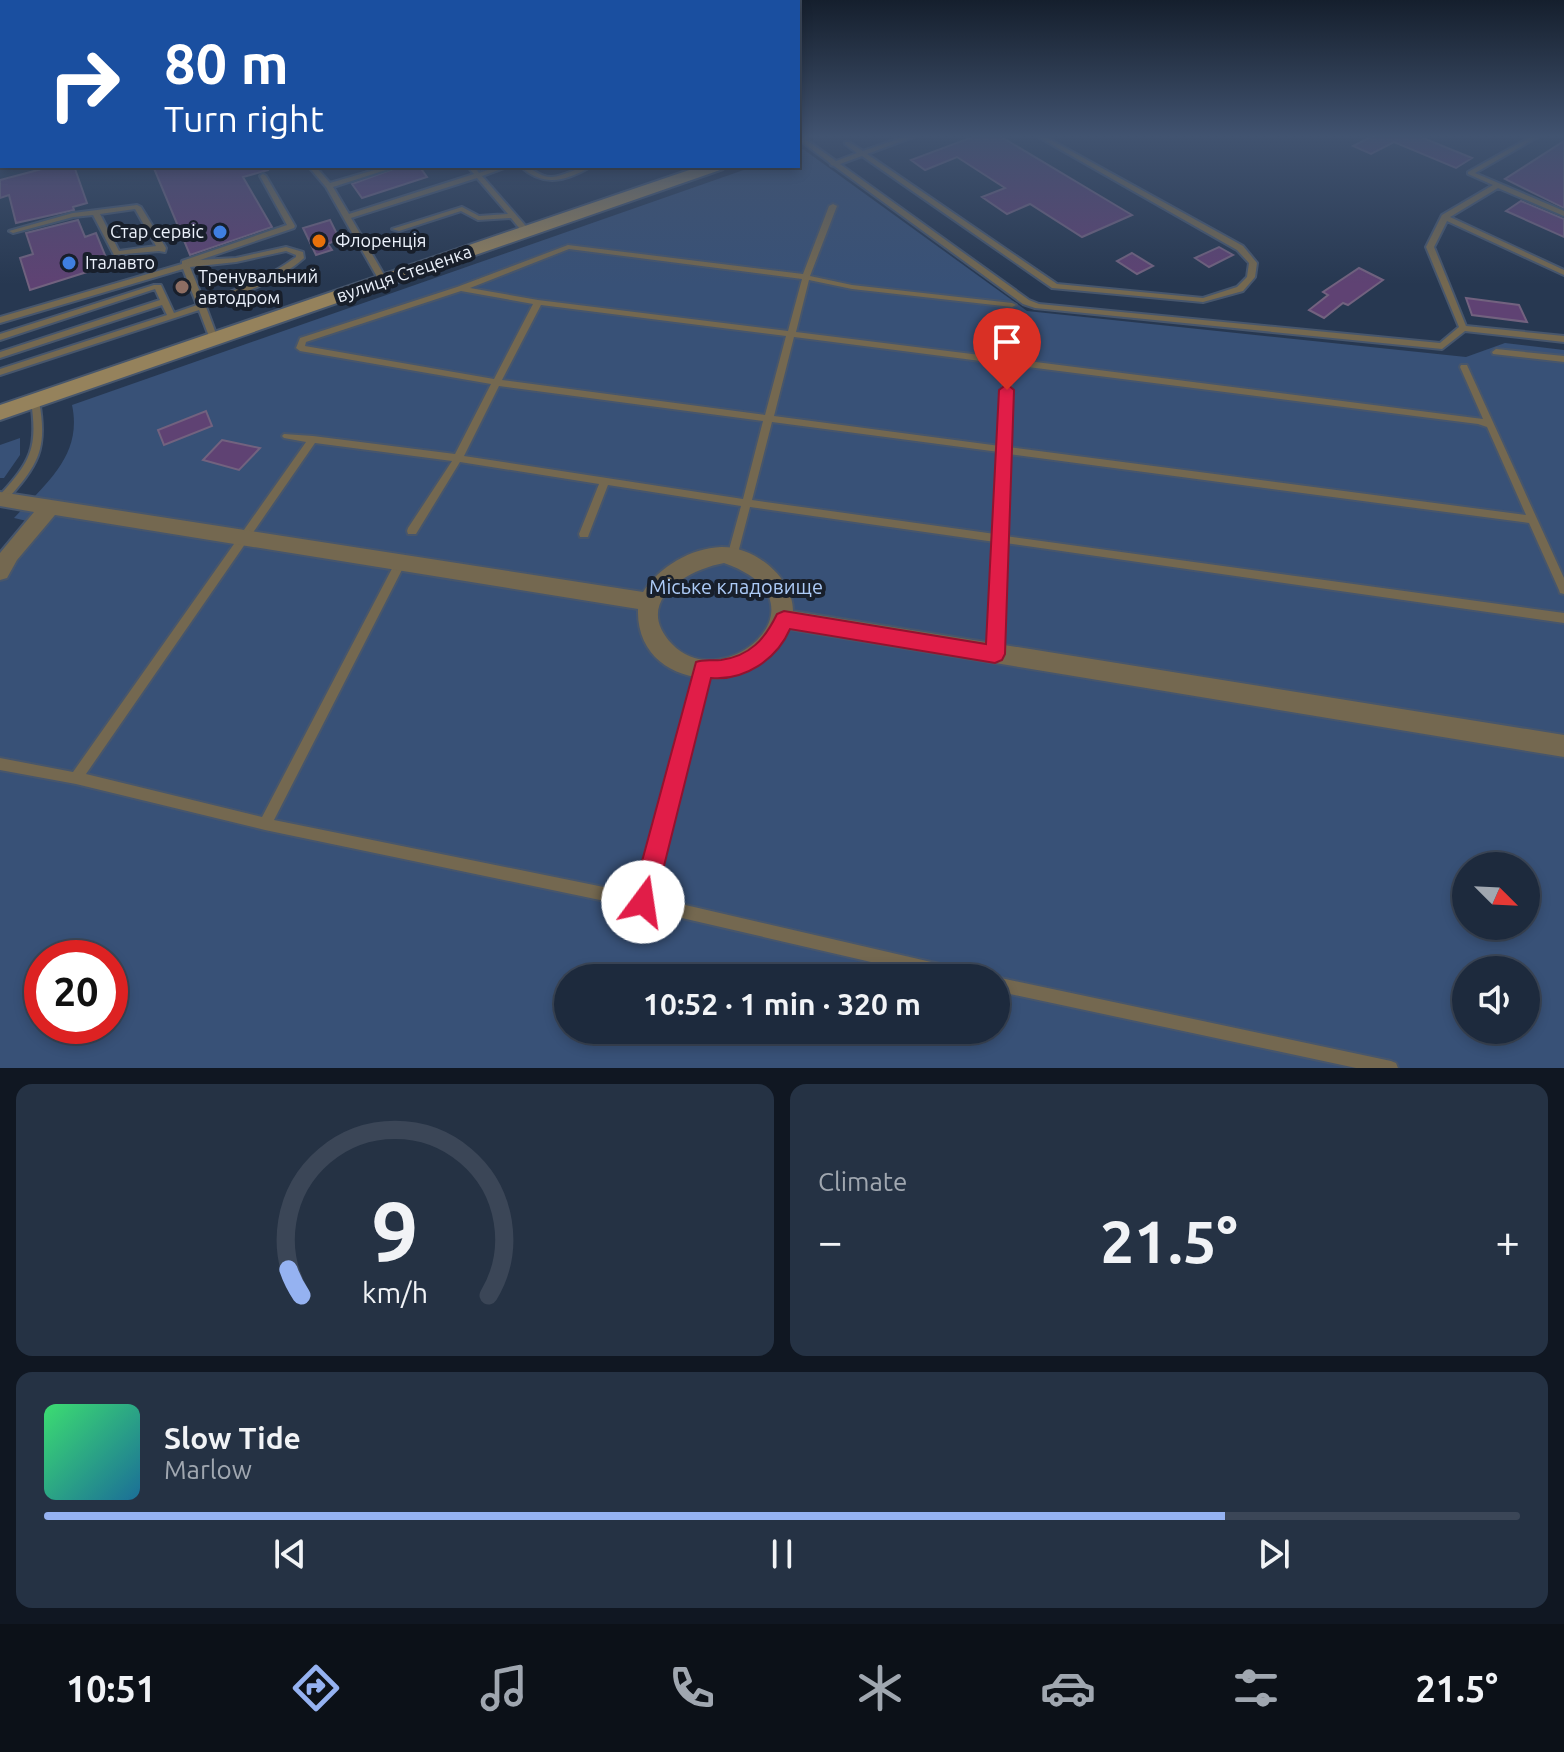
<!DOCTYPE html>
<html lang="en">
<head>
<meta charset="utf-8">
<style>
	:root { --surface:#1d2a3d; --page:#253244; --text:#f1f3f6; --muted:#a0a7b0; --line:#3b4657; --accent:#95b2f1 }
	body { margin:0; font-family:Ubuntu,sans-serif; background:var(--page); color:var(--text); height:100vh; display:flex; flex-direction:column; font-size:30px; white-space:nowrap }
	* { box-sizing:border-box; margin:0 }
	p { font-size:26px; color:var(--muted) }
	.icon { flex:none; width:44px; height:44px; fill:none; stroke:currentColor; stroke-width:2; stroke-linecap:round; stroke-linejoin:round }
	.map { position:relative; height:1068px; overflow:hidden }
	.panel { display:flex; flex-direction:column; gap:16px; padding:16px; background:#101722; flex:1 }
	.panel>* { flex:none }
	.hud { position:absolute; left:0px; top:0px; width:800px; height:168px; box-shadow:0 4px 12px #0003,0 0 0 2px var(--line); background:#1a4fa0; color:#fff; overflow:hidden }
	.needle { width:52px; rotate:114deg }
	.controls { position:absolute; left:1452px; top:852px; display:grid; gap:16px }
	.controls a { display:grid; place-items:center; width:88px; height:88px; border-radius:50%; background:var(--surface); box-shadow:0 4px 12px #0003,0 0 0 2px var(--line); font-size:40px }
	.speed { position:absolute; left:24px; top:940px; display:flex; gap:16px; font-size:40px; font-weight:700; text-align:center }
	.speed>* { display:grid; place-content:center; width:104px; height:104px; border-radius:50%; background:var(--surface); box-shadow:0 4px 12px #0003,0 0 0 2px var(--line); line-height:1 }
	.speed .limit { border:12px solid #d22; background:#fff; color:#111 }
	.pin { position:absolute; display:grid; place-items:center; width:68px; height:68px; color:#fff; margin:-82px -34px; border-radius:50% 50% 50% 0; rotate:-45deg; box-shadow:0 0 8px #0007 }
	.pin .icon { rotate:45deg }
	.me { position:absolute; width:88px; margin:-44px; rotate:14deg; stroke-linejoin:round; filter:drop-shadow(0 0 6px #0008) }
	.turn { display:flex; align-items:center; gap:28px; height:168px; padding:0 32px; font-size:36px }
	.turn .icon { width:104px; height:104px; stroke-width:2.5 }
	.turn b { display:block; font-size:56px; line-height:68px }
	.big { font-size:60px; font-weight:700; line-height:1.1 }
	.panel .card { flex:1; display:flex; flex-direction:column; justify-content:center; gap:12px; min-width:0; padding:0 28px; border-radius:16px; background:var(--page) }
	.panel .dial { align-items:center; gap:0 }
	.dial svg { height:208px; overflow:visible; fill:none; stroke:var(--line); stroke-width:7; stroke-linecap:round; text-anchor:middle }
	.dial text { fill:var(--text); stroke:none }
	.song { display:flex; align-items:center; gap:24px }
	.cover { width:96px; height:96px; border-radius:12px; background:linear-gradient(135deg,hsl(140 70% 55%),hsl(200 70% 35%)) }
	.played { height:8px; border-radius:4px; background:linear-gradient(90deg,var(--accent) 80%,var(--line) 80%) }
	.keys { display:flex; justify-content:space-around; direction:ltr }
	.heat { display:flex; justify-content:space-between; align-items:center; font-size:44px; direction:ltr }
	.panel .tiles { flex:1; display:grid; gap:16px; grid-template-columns:1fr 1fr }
	.card:last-child { grid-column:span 2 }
	.trip { position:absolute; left:554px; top:964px; width:456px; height:80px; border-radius:40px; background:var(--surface); box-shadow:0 4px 12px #0003,0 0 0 2px var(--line); font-weight:700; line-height:80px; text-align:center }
	.tab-bar { display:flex; height:128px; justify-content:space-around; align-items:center; background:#0c1118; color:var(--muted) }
	.tab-bar .icon { width:56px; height:56px }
	.tab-bar .active { color:var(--accent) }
	.tab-bar b { font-size:36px; color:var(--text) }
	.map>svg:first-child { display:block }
	.green { fill:#385177; fill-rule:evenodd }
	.building { fill:#5f4273; stroke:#72627f; stroke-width:2 }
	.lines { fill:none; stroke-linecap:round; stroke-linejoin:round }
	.lane-casing { stroke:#47566c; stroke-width:4 }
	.street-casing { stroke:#47566c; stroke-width:4 }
	.secondary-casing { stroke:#47566c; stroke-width:4 }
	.lane { fill:#746850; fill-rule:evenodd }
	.street { fill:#746850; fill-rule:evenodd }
	.secondary { fill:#95825c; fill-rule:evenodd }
	.route { fill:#e11d48; stroke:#92132f; stroke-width:2 }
	.shop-dot { fill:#3f7fe0; stroke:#181f2b; stroke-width:3 }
	.food-dot { fill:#e8710a; stroke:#181f2b; stroke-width:3 }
	.education-dot { fill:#8d6e63; stroke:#181f2b; stroke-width:3 }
	.labels { text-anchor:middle; stroke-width:8; stroke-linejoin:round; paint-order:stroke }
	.far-poi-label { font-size:18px; fill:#ecf2fc; stroke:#181f2b; text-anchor:start }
	.far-street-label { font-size:18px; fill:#ecf2fc; stroke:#181f2b }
	.park-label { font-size:20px; fill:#adcbf7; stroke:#181f2b }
</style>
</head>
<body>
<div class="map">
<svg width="1564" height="1068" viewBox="0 0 1564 1068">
	<rect width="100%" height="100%" fill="#273851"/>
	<!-- green -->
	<path class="green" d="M803,149l224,162 439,46 39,-14 59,7v718h-1564v-511l27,-36 -13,-3c31,-34 69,-62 58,-113l683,-239h43v-15zM1466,866h60v60h-60zM42,958h68v68h-68zM1466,970h60v60h-60zM568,978h428v52h-428z
		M20,438v17l-16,23h-4v-33z"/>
	<!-- building -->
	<path class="building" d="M978,135h20l134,80 -50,22 -52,-33 -23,10 -25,-17 23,-9 -48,-31 -32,13 -14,-10z
		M1375,135h41l56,23 -16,10 -62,-26 -23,12 -18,-8z
		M1564,141v67l-59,-29z
		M53,166h21l13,37 -14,4 1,3 -58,13 -7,-28 -9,3v-18z
		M153,166h114l1,4 -25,7 29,50 -82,28z
		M401,166h18l8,11 -65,21 -10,-14z
		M1521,201l43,18v18l-58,-26z
		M78,220l7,17 11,-4 13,32 -79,25 -10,-32 13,-4 -7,-21z
		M330,220l9,18 -11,6 4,6 -16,5 -13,-27z
		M1219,247l14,8 -24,12 -14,-9z
		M1132,253l21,13 -16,8 -20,-13z
		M1359,268l24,12 -35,25 -5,-2 -19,15 -15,-8 19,-15 -5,-3z
		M1466,298l53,7 8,17 -55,-7z
		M206,411l6,15 -48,19 -6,-15z
		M222,440l38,8 -21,22 -36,-10z"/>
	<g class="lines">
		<defs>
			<path id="lane" d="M798,135l3,1 35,25 21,-8 -12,-9v-2h4l14,9 46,-16h8l-1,1 -49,18 190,130 146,14 34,-11 10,-10 2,-14 -12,-13 -202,-115h7l201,111 14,17 -2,14 -12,14 -40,11 -151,-14 -190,-132 -22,8 189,136 10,4 401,39 19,-16 -33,-80 16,-32 51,-30 -25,-11v-2l66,-37h7l-66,38 89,38v5l-66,-28 -48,29 114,53v5l-117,-54 -13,26 32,79 98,10v6l-99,-11 -23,18 -407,-41 -12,-4 -189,-138 -3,-1 -1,-2 -32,-24z
				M308,166h7l15,17 58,-17h10l-65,21 16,27 125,-40 -7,-8h7l5,7 21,-7h10l-28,10 49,56 -7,2 -13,-16 -33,2 -17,-9 -62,20 -7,-2 70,-22 17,9 29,-2 -31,-36 -126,40 36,62 -1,2h-6l-54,-95z
				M520,166c12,0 19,12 32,11 14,-1 26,-11 40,-11 -26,15 -48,22 -72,0z
				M263,174l3,2 29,50 -1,2 -94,32 36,-2 50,-11 17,5 1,6c-27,24 -65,37 -98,49l12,32 -1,2 -3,1 -4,-3 -11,-29 -199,65v-6l167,-54 -5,-10 -162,53v-6l160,-52 -5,-11 -155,51v-6l154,-49h7l13,28 23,-8 -14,-36 -183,54v-6l182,-53v-3l105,-36 -27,-49zM286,251l10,4v2c-28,21 -60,33 -92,45l-14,-35 46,-5z
				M833,204l4,2 -27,70 42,9 160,18 4,2 -4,2 -160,-18 -43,-9 -13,52 208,26 4,-2 4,3 471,60 -23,-52 1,-2h6l97,213v16l-4,-1 -1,-3 -30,-67 -521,-69 -3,82 559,77v10l-559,-80 -4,111 -2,3 -4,2 -4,-2 -2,-3 6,-112 -245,-35 -13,50 -1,3h-8l-1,-3 14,-51 -133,-21 -19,49 -1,3h-8l-1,-3 20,-50 -139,-22 -44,72h-8l-1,-3 1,-3 44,-67 -137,-18 -229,331 176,43 135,-258h8l1,3 -132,258 364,74 59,-225 2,-4 4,-1 4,1 2,4 -58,228 319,74 5,2 2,5h-37l-297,-69 -378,-79 -189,-46 -76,-14v-12l73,14 233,-330 -22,-4 -2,-2 2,-2 29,2 142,18 36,-70 -191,-33 -4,-3 4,-10 157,-51 111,-42 235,29 26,-68zM569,249l233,30 -14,52 -250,-31 -68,-12zM461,291l72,13 -39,75 -189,-33 1,-4zM541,305l245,31 -21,79 -263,-35zM794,337l210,27 -4,82 -226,-30zM1012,365l466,59 9,3 39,88 -517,-68zM499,386l264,35 -20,78 -279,-43zM772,422l227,30 -4,82 -243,-34z
				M137,205l4,2 25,41 -1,4 -6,-1 -45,4 -21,-40 -20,2 -60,16 -4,-2 64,-18zM135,209l21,37 -37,5 -19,-37z
				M1496,349l68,7v6l-71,-8 -1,-2z
				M35,398l4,3c9,49 -1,64 -34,101h-5v-7c31,-34 38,-47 31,-94z
				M996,977l395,84 5,2 2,5h-42l-360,-77v-13h-3z"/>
			<path id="street" d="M0,492l643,100c16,-25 48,-44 78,-45 33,-1 72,30 72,64l771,124v22l-775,-128c-34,73 -154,63 -151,-20l-583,-94 -38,45 -10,18 -7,2v-27l34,-41 -34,-6zM724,563c111,39 -1,135 -52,81 -40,-42 14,-74 52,-81z"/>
			<path id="secondary" d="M798,135h15l-15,7z
				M701,166h24l-2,3 -723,251v-15z"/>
		</defs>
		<!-- lane casing -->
		<use href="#lane" class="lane-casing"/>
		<!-- street casing -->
		<use href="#street" class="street-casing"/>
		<!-- secondary casing -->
		<use href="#secondary" class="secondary-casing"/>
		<!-- lane -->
		<use href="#lane" class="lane"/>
		<!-- street -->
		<use href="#street" class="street"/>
		<!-- secondary -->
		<use href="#secondary" class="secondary"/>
	</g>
	<!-- sky -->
	<linearGradient id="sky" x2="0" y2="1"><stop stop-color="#151f2d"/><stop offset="0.48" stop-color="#415370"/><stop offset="1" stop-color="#415370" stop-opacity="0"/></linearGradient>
	<rect width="1564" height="284" fill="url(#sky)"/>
	<!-- route -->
	<path class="route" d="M1007,384l7,6 -9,264 -3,6 -7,3 -205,-34c-13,30 -45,52 -79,49l-56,224 -4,8 -8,4 -9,-4 -3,-8 65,-240c8,-3 16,-1 25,-2 29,-4 44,-21 56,-46l7,-3 202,33 13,-254z"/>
	<!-- markers -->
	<g class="shop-dot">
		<circle cx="220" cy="232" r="8"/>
		<circle cx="69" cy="263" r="8"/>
	</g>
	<circle class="food-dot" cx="319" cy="241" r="8"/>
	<circle class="education-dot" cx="182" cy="287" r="8"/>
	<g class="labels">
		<!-- far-poi labels -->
		<g class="far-poi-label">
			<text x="204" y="238" text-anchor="end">Стар сервіс</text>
			<text x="335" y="247">Флоренція</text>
			<text x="85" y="269">Італавто</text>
			<text x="198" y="283">Тренувальний<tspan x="198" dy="21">автодром</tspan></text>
		</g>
		<!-- far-street labels -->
		<g class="far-street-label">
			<text transform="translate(404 274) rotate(-19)" y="6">вулиця Стеценка</text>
		</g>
		<!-- park labels -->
		<g class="park-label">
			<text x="736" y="594">Міське кладовище</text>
		</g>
	</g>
</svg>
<div class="controls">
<a><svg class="needle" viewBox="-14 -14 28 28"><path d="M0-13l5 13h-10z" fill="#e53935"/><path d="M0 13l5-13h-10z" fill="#a0a7b0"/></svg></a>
<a><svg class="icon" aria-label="sound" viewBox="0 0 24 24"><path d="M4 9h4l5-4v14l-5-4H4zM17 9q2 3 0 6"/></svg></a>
</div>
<div class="speed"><div class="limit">20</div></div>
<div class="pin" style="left:1007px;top:390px;background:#d93025"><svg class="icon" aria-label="arrive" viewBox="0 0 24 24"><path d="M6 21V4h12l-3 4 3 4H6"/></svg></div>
<svg class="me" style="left:643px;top:902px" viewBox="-20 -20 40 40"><circle r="19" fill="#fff"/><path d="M0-13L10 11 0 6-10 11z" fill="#e11d48"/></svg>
<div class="trip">10:52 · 1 min · 320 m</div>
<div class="hud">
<div class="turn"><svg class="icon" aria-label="right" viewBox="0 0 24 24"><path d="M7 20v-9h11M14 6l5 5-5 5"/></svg><div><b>80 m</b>Turn right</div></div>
</div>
</div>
<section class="panel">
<div class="tiles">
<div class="card dial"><svg viewBox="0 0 100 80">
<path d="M14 69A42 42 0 1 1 86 69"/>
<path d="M14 69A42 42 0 0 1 9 59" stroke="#95b2f1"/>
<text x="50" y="56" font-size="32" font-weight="700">9</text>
<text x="50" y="72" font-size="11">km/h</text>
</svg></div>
<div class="card"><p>Climate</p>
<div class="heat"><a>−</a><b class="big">21.5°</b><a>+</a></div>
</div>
<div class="card">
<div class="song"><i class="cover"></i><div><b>Slow Tide</b><p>Marlow</p></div></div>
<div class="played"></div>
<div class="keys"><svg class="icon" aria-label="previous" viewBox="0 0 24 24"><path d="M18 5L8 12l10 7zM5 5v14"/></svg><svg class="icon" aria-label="pause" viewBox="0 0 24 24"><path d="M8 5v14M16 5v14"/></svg><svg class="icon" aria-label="next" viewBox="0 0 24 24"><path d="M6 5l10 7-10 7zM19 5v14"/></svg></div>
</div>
</div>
</section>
<nav class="tab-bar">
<b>10:51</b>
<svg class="icon active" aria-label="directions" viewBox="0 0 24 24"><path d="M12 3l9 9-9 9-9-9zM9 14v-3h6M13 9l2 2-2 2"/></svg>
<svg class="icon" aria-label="music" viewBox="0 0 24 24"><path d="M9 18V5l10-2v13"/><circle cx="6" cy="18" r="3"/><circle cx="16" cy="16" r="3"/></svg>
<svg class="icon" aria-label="phone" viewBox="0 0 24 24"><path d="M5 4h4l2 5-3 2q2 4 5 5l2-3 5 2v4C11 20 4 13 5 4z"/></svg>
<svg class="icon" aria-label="climate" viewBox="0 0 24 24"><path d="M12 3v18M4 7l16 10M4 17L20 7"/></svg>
<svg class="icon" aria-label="car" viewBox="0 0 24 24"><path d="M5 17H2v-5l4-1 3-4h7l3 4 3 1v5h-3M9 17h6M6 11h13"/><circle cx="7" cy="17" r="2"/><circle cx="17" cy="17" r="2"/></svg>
<svg class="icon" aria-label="filters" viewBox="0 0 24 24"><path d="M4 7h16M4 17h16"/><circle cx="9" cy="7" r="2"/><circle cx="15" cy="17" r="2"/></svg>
<b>21.5°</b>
</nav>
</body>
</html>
